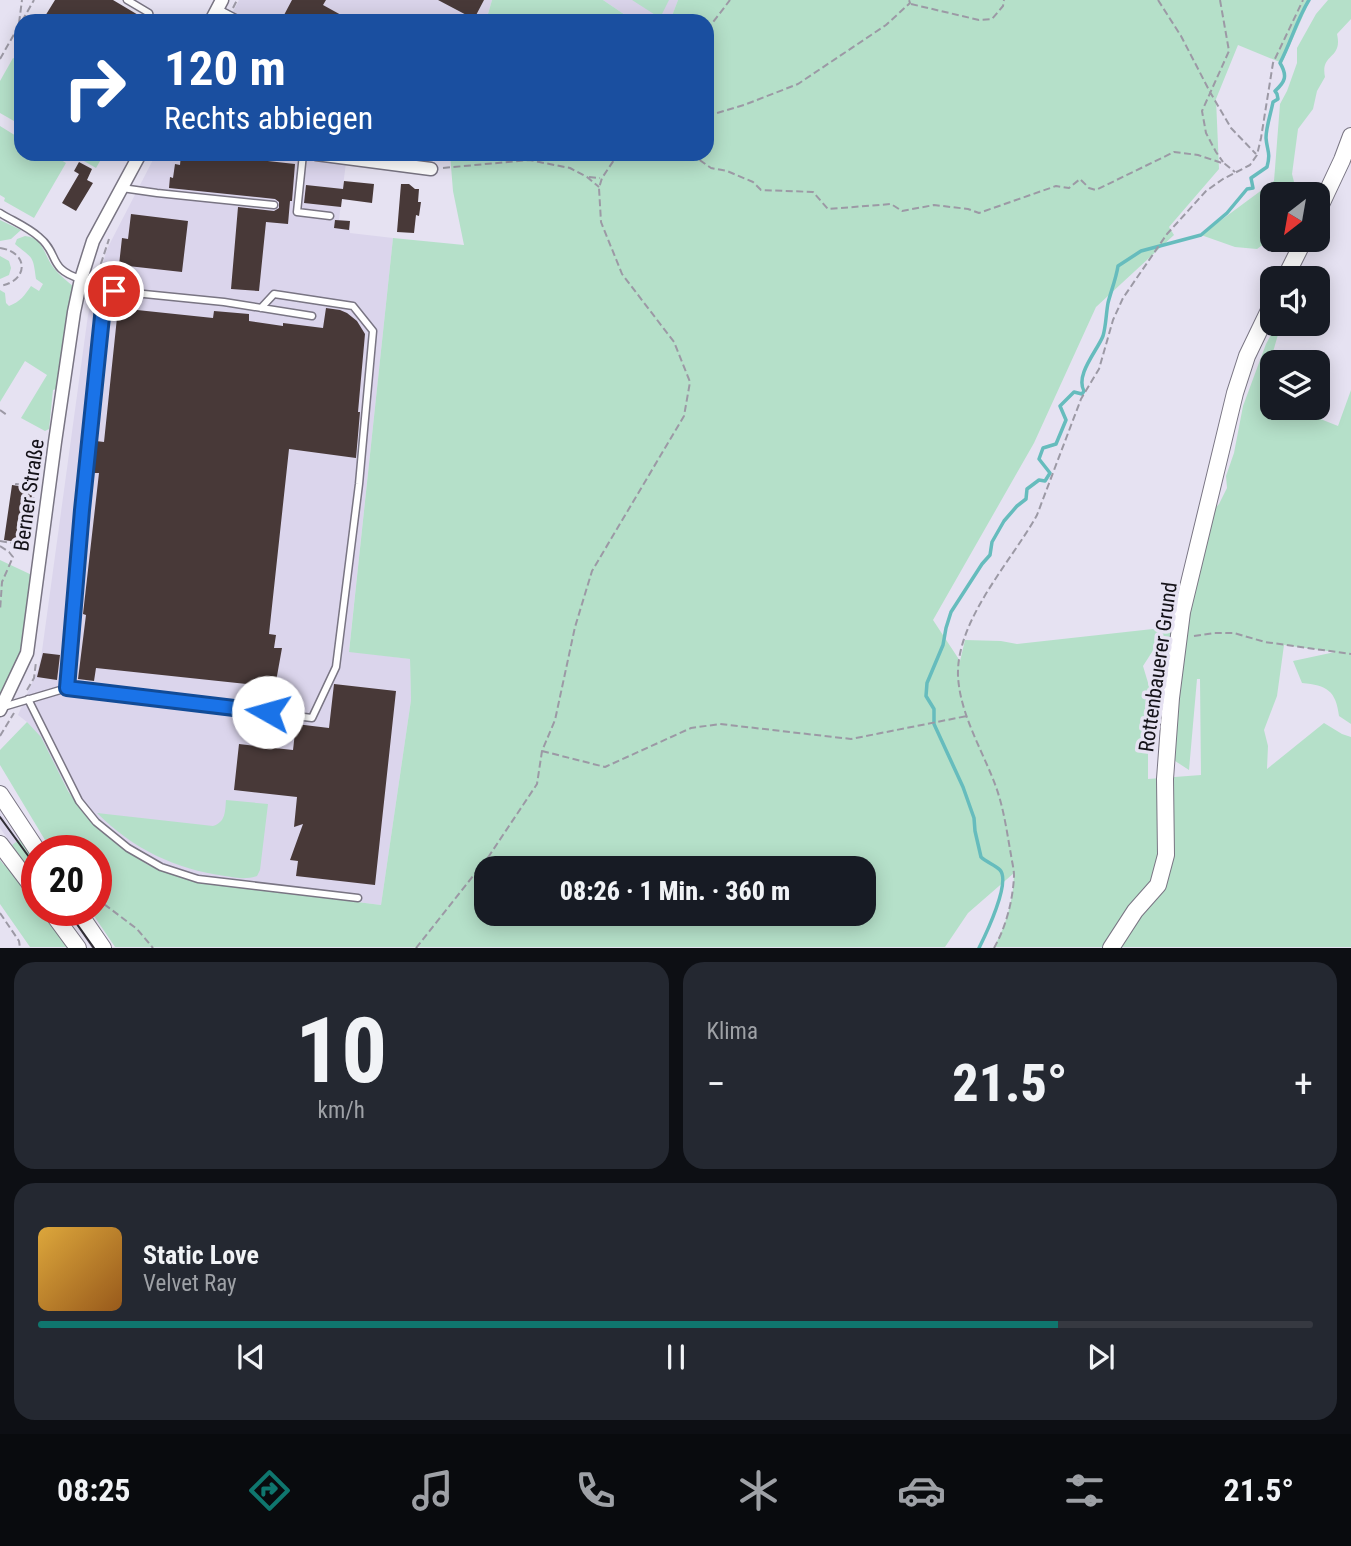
<!DOCTYPE html>
<html lang="de">
<head>
<meta charset="utf-8">
<style>
	:root { --surface:#171b24; --page:#242831; --text:#f1f3f6; --muted:#9ea1a6; --line:#363941; --accent:#0f766e }
	body { margin:0; font-family:"Roboto Condensed",sans-serif; background:var(--page); color:var(--text); height:100vh; display:flex; flex-direction:column; font-size:26px; white-space:nowrap }
	* { box-sizing:border-box; margin:0 }
	p { font-size:23px; color:var(--muted) }
	.icon { flex:none; width:38px; height:38px; fill:none; stroke:currentColor; stroke-width:2; stroke-linecap:round; stroke-linejoin:round }
	.map { position:relative; height:948px; overflow:hidden }
	.panel { display:flex; flex-direction:column; gap:14px; padding:14px; background:#0d0f14; flex:1 }
	.panel>* { flex:none }
	.guide { position:absolute; left:14px; top:14px; width:700px; height:147px; border-radius:21px; box-shadow:0 4px 18px #0003; background:#1a4fa0; color:#fff; overflow:hidden }
	.needle { width:46px; rotate:211deg }
	.tools { position:absolute; left:1260px; top:182px; display:grid; gap:14px }
	.tools a { display:grid; place-items:center; width:70px; height:70px; border-radius:14px; background:var(--surface); box-shadow:0 4px 18px #0003; font-size:35px }
	.speed { position:absolute; left:21px; top:835px; display:flex; gap:14px; font-size:35px; font-weight:700; text-align:center }
	.speed>* { display:grid; place-content:center; width:91px; height:91px; border-radius:50%; background:var(--surface); box-shadow:0 4px 18px #0003; line-height:1 }
	.speed .limit { border:10px solid #d22; background:#fff; color:#111 }
	.pin { position:absolute; display:grid; place-items:center; width:60px; height:60px; color:#fff; margin:-30px; border:4px solid #fff; border-radius:50%; box-shadow:0 2px 7px #0007 }
	.me { position:absolute; width:77px; margin:-38px; rotate:277deg; stroke-linejoin:round; filter:drop-shadow(0 0 5px #0008) }
	.turn { display:flex; align-items:center; gap:24px; height:147px; padding:0 35px; font-size:32px }
	.turn .icon { width:91px; height:91px; stroke-width:2.5 }
	.turn b { display:block; font-size:49px; line-height:60px }
	.big { font-size:52px; font-weight:800; line-height:1.1 }
	.panel .tile { flex:1; display:flex; flex-direction:column; justify-content:center; gap:10px; min-width:0; padding:0 24px; border-radius:21px; background:var(--page) }
	.panel .dial { align-items:center; gap:0 }
	.dial b { font-size:91px; line-height:1 }
	.song { display:flex; align-items:center; gap:21px }
	.cover { width:84px; height:84px; border-radius:10px; background:linear-gradient(135deg,hsl(40 70% 55%),hsl(30 70% 35%)) }
	.played { height:7px; border-radius:4px; background:linear-gradient(90deg,var(--accent) 80%,var(--line) 80%) }
	.keys { display:flex; justify-content:space-around; direction:ltr }
	.heat { display:flex; justify-content:space-between; align-items:center; font-size:38px; direction:ltr }
	.panel .tiles { flex:1; display:grid; gap:14px; grid-template-columns:1fr 1fr }
	.tile:last-child { grid-column:span 2 }
	.trip { position:absolute; left:474px; top:856px; width:402px; height:70px; border-radius:21px; background:var(--surface); box-shadow:0 4px 18px #0003; font-weight:800; line-height:70px; text-align:center }
	.dock { display:flex; height:112px; justify-content:space-around; align-items:center; background:#090b0e; color:var(--muted) }
	.dock .icon { width:49px; height:49px }
	.dock .current { color:var(--accent) }
	.dock b { font-size:32px; color:var(--text) }
	.map>svg:first-child { display:block }
	.built { fill:#dbd5ec }
	.education { fill:#d9d3e9 }
	.green { fill:#b5e0c9; fill-rule:evenodd }
	.lines { fill:none; stroke-linecap:round; stroke-linejoin:round }
	.stream { stroke:#66bcbd; stroke-width:3.5 }
	.building { fill:#483938 }
	.lane-casing { stroke:#797583; stroke-width:9 }
	.street-casing { stroke:#797583; stroke-width:15 }
	.secondary-casing { stroke:#797583; stroke-width:18 }
	.path { stroke:#9c99a5; stroke-width:2; stroke-dasharray:7 3.5; stroke-linecap:butt }
	.lane { stroke:#fff; stroke-width:6 }
	.street { stroke:#fff; stroke-width:12 }
	.secondary { stroke:#fff; stroke-width:16 }
	.tram { stroke:#312e36; stroke-width:2 }
	.route-casing { stroke:#114b97; stroke-width:18 }
	.route { stroke:#1a73e8; stroke-width:12 }
	.labels { text-anchor:middle; stroke-width:7; stroke-linejoin:round; paint-order:stroke }
	.street-label { font-size:21px; fill:#141218; stroke:#e6e2f2 }
</style>
</head>
<body>
<div class="map">
<svg width="1351" height="948" viewBox="0 0 1351 948">
	<rect width="100%" height="100%" fill="#e6e2f2"/>
	<!-- built -->
	<path class="built" d="M156,154h119l71,8 -7,58 11,1v12l43,5 -44,413 61,8 1,41 -30,205 -190,-24 -43,-16 -29,-19 -23,-19 -15,-17 -54,-88 -9,-7 20,-46 4,-18 46,-336 19,-66z
		M0,813l37,51v16l-37,-52z"/>
	<!-- education -->
	<path class="education" d="M239,0h253l-6,21h-258z
		M603,0h75l-8,21h-36z"/>
	<!-- green -->
	<path class="green" d="M492,0h111l31,21h-148z
		M632,0h37l-9,18z
		M678,0h632l-28,63 -44,-18 -22,54 3,70 -50,58 5,8 -78,72 -62,136 -101,177 27,41 5,-21 36,1 16,3 163,-18 25,-107 14,-15 8,-16 -1,-12 8,-23 9,-47 23,-62 11,-20h4l-20,70 11,5v9h21l45,18 13,-36v334l-12,-8c-3,-25 -12,-31 -37,-33l-9,-22 42,-9 -51,-7 -7,51 -13,34 4,16 -1,23 57,-46 18,11 9,3v210h-357c12,-21 20,-49 20,-74l-46,40 -23,34h-830l-25,-37h6v-60h-45l-51,-85v-15l27,-28 14,15 27,54 13,19 15,17 23,19 29,19 43,16 190,24 30,-205 -1,-41 -61,-7 44,-414 71,7 -11,-54 -3,-37h257v-133h-37zM1161,644l17,2 -6,113 17,11 8,-91h3l1,96 -53,4v-57l4,-26 -9,-30 9,-14zM486,868h378v46h-378z
		M1328,0h23v19l-14,15c6,26 -17,19 -12,43l-8,14 -4,18 -15,20 -6,45 5,20h-25v44l-15,11 -22,-2 -34,-12 73,-54 6,-77 7,-13 10,-28v-15l19,-34z
		M13,58l6,3 2,-2v66l-21,-12v-32z
		M0,126l21,13v15h30l15,9 -32,55 -30,-17 1,-3 -5,-3z
		M72,154h32l-8,14z
		M0,220l21,10 -10,9 -11,2z
		M25,236c18,1 19,19 28,31 6,8 14,14 21,20l-17,102 -4,1 -4,39 -4,2 -24,-13 26,-43 -22,-14 -25,41v-112l5,3 1,10 3,3c11,-4 16,-11 22,-20l8,5 4,-7 -7,-5c-3,-24 -3,-20 -21,-35l2,-5z
		M0,256l9,5 2,7 -2,7 -9,4z
		M0,560l34,16 -11,76 -23,46z
		M226,800l42,4 -8,66 -3,6c-11,4 -20,2 -32,0 -50,-7 -92,-27 -128,-63l116,13c13,-4 12,-15 13,-26z
		M23,837l14,19v24l-25,-35z
		M0,860l4,5 3,-1 30,38v8h6l28,37h-41l-30,-43z"/>
	<g class="lines">
		<!-- stream -->
		<path class="stream" d="M979,948c7,-14 32,-66 21,-78 -5,-5 -14,-8 -19,-13l-6,-26 -1,-13 -11,-31 -29,-63v-15l-8,-13 1,-13 16,-38 3,-17 5,-16 31,-48 8,-9 2,-13 12,-21 13,-15 9,-7 1,-10 12,-9 6,1 5,-8 -11,-14 4,-11 13,-4 10,-24 -6,-14 14,-14 8,2 2,-3c-9,-16 13,-40 19,-55 3,-10 3,-22 5,-33 3,-12 8,-24 10,-37l23,-15 60,-16 26,-22 20,-24 6,-1 -2,-10 16,-11c4,-15 0,-16 -1,-29 0,-11 5,-25 7,-36l5,-3 -1,-5 -2,-3c10,-9 13,-15 5,-28 11,-21 17,-44 29,-63"/>
	</g>
	<!-- building -->
	<path class="building" d="M55,0h58l32,19v2h-103z
		M292,0h34l-3,5 29,16h-57l-11,-6z
		M438,0h46l-10,19z
		M181,154h24l90,10 -3,37h-2l-2,23 -22,-2 -7,69 -28,-2 7,-82 36,4 5,-3v-6l-4,-3 -106,-11 1,-11 3,1 2,-14 5,1z
		M79,162l13,7 -5,11 6,3 -17,28 -14,-8 17,-29 -5,-3z
		M344,181l30,3 -2,19 -30,-4 -1,8 -37,-4 2,-18 37,4z
		M401,184h8l6,5h4l-1,13h3l-2,14 -3,-1 -2,18 -17,-1z
		M131,214l57,7 -6,51 -63,-7 3,-27 6,1z
		M335,220l15,1 -1,9 -15,-2z
		M118,308l95,10 1,-7 35,3v7l34,5v-3l40,5 3,-20 14,2 7,3 10,8 8,13 -7,78h2l-4,46 -67,-9 -20,185 7,1 -2,13h8l-7,39 -179,-19 -2,13 -16,-2 8,-64 -3,-1 16,-141h-7l4,-32 8,1z
		M12,485l21,3 -8,55 -21,-3z
		M43,653l17,2 -3,25 -20,-3z
		M334,684l62,7 -21,194 -79,-9 2,-15 -8,-1 13,-36 -9,3 3,-30 -63,-7 5,-46 54,6 3,-26 33,4z"/>
	<g class="lines">
		<defs>
			<path id="lane" d="M127,0l22,13 2,8
				M218,9l23,12
				M303,154l-6,58 33,4
				M122,188l35,5 117,12
				M0,213c13,8 28,14 39,24 21,17 8,32 42,42
				M67,688l15,-178 21,-203 11,-16 110,11 88,14
				M28,699l51,102 17,21 32,26 33,19 37,12 160,19
				M3,707l64,-19 245,30 24,-51 23,-183 14,-153 -20,-25 -79,-12 -13,14"/>
			<path id="street" d="M211,21l11,-21
				M316,154l115,15
				M0,710l27,-57 28,-211 19,-130 7,-33 12,-38 47,-87"/>
			<path id="secondary" d="M1318,211l24,-51 9,-24
				M1285,278l19,-38
				M0,794l37,56
				M0,844l37,49
				M50,910l28,38
				M77,910l26,38
				M1111,948l24,-37 23,-26 8,-30 -1,-76 6,-81 11,-86 53,-219 12,-37 25,-52"/>
		</defs>
		<!-- lane casing -->
		<use href="#lane" class="lane-casing"/>
		<!-- street casing -->
		<use href="#street" class="street-casing"/>
		<!-- secondary casing -->
		<use href="#secondary" class="secondary-casing"/>
		<!-- path -->
		<path class="path" d="M1158,0l23,36 29,56 21,36 25,26
			M1220,0l9,51 -27,60 4,22 10,19 7,10
			M911,4l68,16 13,-1 11,-13 1,-6
			M233,8l4,-8
			M22,21l12,-21
			M19,23l3,-23
			M707,30l23,-30
			M0,59l21,-37
			M707,116l37,-11 54,-21 88,-59 24,-22 -1,-3
			M691,154l20,14 16,3 26,11 8,8 52,2 15,17 63,-5 11,7 32,-6 34,4 11,4 77,-27 13,2 11,-9 9,9 7,2 78,-38 24,3 27,9 10,8
			M443,168l86,-8 41,8 17,9 12,10
			M589,177l11,1
			M0,248c29,4 29,33 0,38
			M91,294l18,-55
			M0,410l7,5
			M16,485v-1l19,2 -8,59 -9,-1
			M0,541l18,3v-2
			M0,546l9,6 4,5 -11,25 -2,29
			M1194,636l20,-3h20l31,9 86,12
			M27,690l7,-12 2,-16
			M0,736l14,-23
			M542,751l63,16 86,-39 29,-4 131,15 116,-23
			M96,898l41,31 16,19
			M0,913l19,28 1,7
			M416,948l73,-92 48,-72 5,-33 13,-31 20,-93 17,-56 92,-155 6,-34 -16,-40 -52,-68 -21,-52 -2,-34 3,-10 16,-24
			M994,948c12,-21 19,-48 20,-72 0,-7 -2,-14 -3,-21 -4,-22 -7,-46 -15,-68 -13,-36 -36,-72 -38,-111 -2,-56 53,-114 79,-161l44,-116 18,-30 14,-49 10,-22 44,-64 39,-43 17,-12 27,-14 7,-10 4,-17 12,-75 30,-63"/>
		<!-- lane -->
		<use href="#lane" class="lane"/>
		<!-- street -->
		<use href="#street" class="street"/>
		<!-- secondary -->
		<use href="#secondary" class="secondary"/>
		<!-- tram -->
		<path class="tram" d="M0,817l37,51
			M67,910l27,38"/>
	</g>
	<g class="lines">
		<defs>
			<path id="route" d="M114,291l-11,16 -21,203 -15,178 201,24"/>
		</defs>
		<!-- route casing -->
		<use href="#route" class="route-casing"/>
		<!-- route -->
		<use href="#route" class="route"/>
	</g>
	<g class="labels">
		<!-- street labels -->
		<g class="street-label">
			<text transform="translate(29 495) rotate(-82)" y="7">Berner Straße</text>
			<text transform="translate(1158 667) rotate(-82)" y="7">Rottenbauerer Grund</text>
		</g>
	</g>
</svg>
<div class="tools">
<a><svg class="needle" viewBox="-14 -14 28 28"><path d="M0-13l5 13h-10z" fill="#e53935"/><path d="M0 13l5-13h-10z" fill="#9ea1a6"/></svg></a>
<a><svg class="icon" aria-label="sound" viewBox="0 0 24 24"><path d="M4 9h4l5-4v14l-5-4H4zM17 9q2 3 0 6"/></svg></a>
<a><svg class="icon" aria-label="layers" viewBox="0 0 24 24"><path d="M12 4l9 5-9 5-9-5zM3 14l9 5 9-5"/></svg></a>
</div>
<div class="speed"><div class="limit">20</div></div>
<div class="pin" style="left:114px;top:291px;background:#d93025"><svg class="icon" aria-label="arrive" viewBox="0 0 24 24"><path d="M6 21V4h12l-3 4 3 4H6"/></svg></div>
<svg class="me" style="left:268px;top:712px" viewBox="-20 -20 40 40"><circle r="19" fill="#fff"/><path d="M0-13L10 11 0 6-10 11z" fill="#1a73e8"/></svg>
<div class="trip">08:26 · 1 Min. · 360 m</div>
<div class="guide">
<div class="turn"><svg class="icon" aria-label="right" viewBox="0 0 24 24"><path d="M7 20v-9h11M14 6l5 5-5 5"/></svg><div><b>120 m</b>Rechts abbiegen</div></div>
</div>
</div>
<section class="panel">
<div class="tiles">
<div class="tile dial"><b>10</b><p>km/h</p></div>
<div class="tile"><p>Klima</p>
<div class="heat"><a>−</a><b class="big">21.5°</b><a>+</a></div>
</div>
<div class="tile">
<div class="song"><i class="cover"></i><div><b>Static Love</b><p>Velvet Ray</p></div></div>
<div class="played"></div>
<div class="keys"><svg class="icon" aria-label="previous" viewBox="0 0 24 24"><path d="M18 5L8 12l10 7zM5 5v14"/></svg><svg class="icon" aria-label="pause" viewBox="0 0 24 24"><path d="M8 5v14M16 5v14"/></svg><svg class="icon" aria-label="next" viewBox="0 0 24 24"><path d="M6 5l10 7-10 7zM19 5v14"/></svg></div>
</div>
</div>
</section>
<nav class="dock">
<b>08:25</b>
<svg class="icon current" aria-label="directions" viewBox="0 0 24 24"><path d="M12 3l9 9-9 9-9-9zM9 14v-3h6M13 9l2 2-2 2"/></svg>
<svg class="icon" aria-label="music" viewBox="0 0 24 24"><path d="M9 18V5l10-2v13"/><circle cx="6" cy="18" r="3"/><circle cx="16" cy="16" r="3"/></svg>
<svg class="icon" aria-label="phone" viewBox="0 0 24 24"><path d="M5 4h4l2 5-3 2q2 4 5 5l2-3 5 2v4C11 20 4 13 5 4z"/></svg>
<svg class="icon" aria-label="climate" viewBox="0 0 24 24"><path d="M12 3v18M4 7l16 10M4 17L20 7"/></svg>
<svg class="icon" aria-label="car" viewBox="0 0 24 24"><path d="M5 17H2v-5l4-1 3-4h7l3 4 3 1v5h-3M9 17h6M6 11h13"/><circle cx="7" cy="17" r="2"/><circle cx="17" cy="17" r="2"/></svg>
<svg class="icon" aria-label="filters" viewBox="0 0 24 24"><path d="M4 7h16M4 17h16"/><circle cx="9" cy="7" r="2"/><circle cx="15" cy="17" r="2"/></svg>
<b>21.5°</b>
</nav>
</body>
</html>
